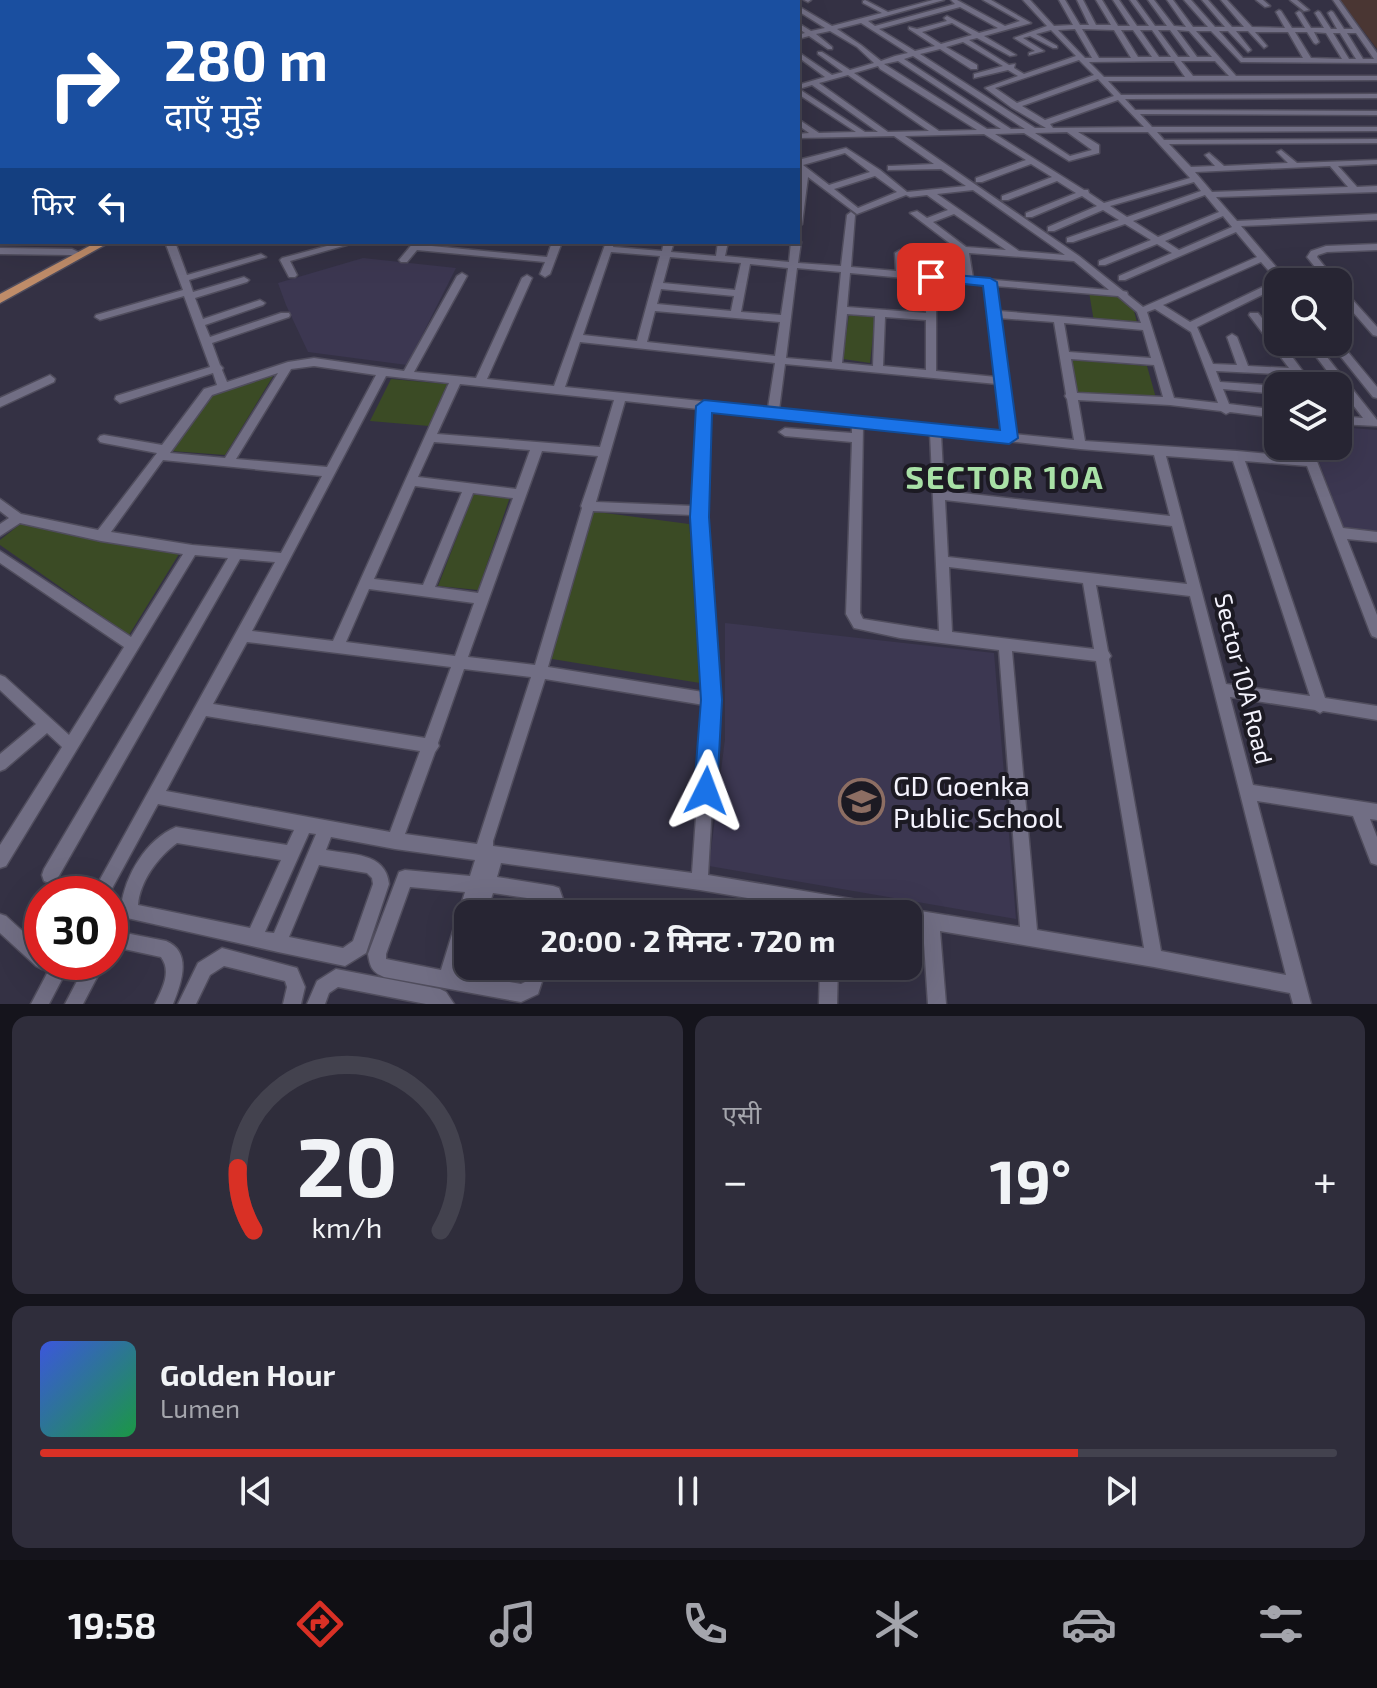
<!DOCTYPE html>
<html lang="hi">
<head>
<meta charset="utf-8">
<style>
	:root { --surface:#272533; --page:#2f2d3b; --text:#f1f3f6; --muted:#a4a5ac; --line:#43424e; --accent:#d93025 }
	body { margin:0; font-family:"Exo 2","Noto Sans Devanagari",sans-serif; background:var(--page); color:var(--text); height:100vh; display:flex; flex-direction:column; font-size:30px; white-space:nowrap }
	* { box-sizing:border-box; margin:0 }
	p { font-size:26px; color:var(--muted) }
	.icon { flex:none; width:44px; height:44px; fill:none; stroke:currentColor; stroke-width:2; stroke-linecap:round; stroke-linejoin:round }
	.map { position:relative; height:1004px; overflow:hidden }
	.details { display:flex; flex-direction:column; gap:12px; padding:12px; background:#15141c; flex:1 }
	.details>* { flex:none }
	.banner { position:absolute; left:0px; top:0px; width:800px; height:244px; box-shadow:0 8px 32px #0002,0 0 0 2px var(--line); background:#1a4fa0; color:#fff; overflow:hidden }
	.buttons { position:absolute; left:1264px; top:268px; display:grid; gap:16px }
	.buttons a { display:grid; place-items:center; width:88px; height:88px; border-radius:16px; background:var(--surface); box-shadow:0 8px 32px #0002,0 0 0 2px var(--line); font-size:40px }
	.speed { position:absolute; left:24px; top:876px; display:flex; gap:16px; font-size:40px; font-weight:700; text-align:center }
	.speed>* { display:grid; place-content:center; width:104px; height:104px; border-radius:50%; background:var(--surface); box-shadow:0 8px 32px #0002,0 0 0 2px var(--line); line-height:1 }
	.speed .limit { border:12px solid #d22; background:#fff; color:#111 }
	.pin { position:absolute; display:grid; place-items:center; width:68px; height:68px; color:#fff; margin:-34px; border-radius:16px; box-shadow:0 4px 12px #0006 }
	.me { position:absolute; width:88px; margin:-44px; rotate:3deg; stroke-linejoin:round; filter:drop-shadow(0 0 6px #0008) }
	.turn { display:flex; align-items:center; gap:28px; height:168px; padding:0 32px; font-size:36px }
	.turn .icon { width:104px; height:104px; stroke-width:2.5 }
	.turn b { display:block; font-size:56px; line-height:68px }
	.then { display:flex; align-items:center; height:76px; padding:0 32px; background:#0003; gap:16px; font-size:30px }
	.big { font-size:60px; font-weight:700; line-height:1.1 }
	.details .widget { flex:1; display:flex; flex-direction:column; justify-content:center; gap:12px; min-width:0; padding:0 28px; border-radius:16px; background:var(--page) }
	.details .dial { align-items:center; gap:0 }
	.dial svg { height:208px; overflow:visible; fill:none; stroke:var(--line); stroke-width:7; stroke-linecap:round; text-anchor:middle }
	.dial text { fill:var(--text); stroke:none }
	.song { display:flex; align-items:center; gap:24px }
	.cover { width:96px; height:96px; border-radius:12px; background:linear-gradient(135deg,hsl(230 70% 55%),hsl(140 70% 35%)) }
	.played { height:8px; border-radius:4px; background:linear-gradient(90deg,var(--accent) 80%,var(--line) 80%) }
	.keys { display:flex; justify-content:space-around; direction:ltr }
	.heat { display:flex; justify-content:space-between; align-items:center; font-size:44px; direction:ltr }
	.details .tiles { flex:1; display:grid; gap:12px; grid-template-columns:1fr 1fr }
	.widget:last-child { grid-column:span 2 }
	.trip { position:absolute; left:454px; top:900px; width:468px; height:80px; border-radius:16px; background:var(--surface); box-shadow:0 8px 32px #0002,0 0 0 2px var(--line); font-weight:700; line-height:80px; text-align:center }
	.dock { display:flex; height:128px; justify-content:space-around; align-items:center; background:#100f14; color:var(--muted) }
	.dock .icon { width:56px; height:56px }
	.dock .on { color:var(--accent) }
	.dock b { font-size:36px; color:var(--text) }
	.map>svg:first-child { display:block }
	.commercial { fill:#4a3633 }
	.built { fill:#3c3751 }
	.green { fill:#3b4b25 }
	.lines { fill:none; stroke-linecap:round; stroke-linejoin:round }
	.minor-casing { stroke:#504d5d; stroke-width:3 }
	.major-casing { stroke:#504d5d; stroke-width:3 }
	.minor { fill:#716e84; fill-rule:evenodd }
	.major { fill:#bf8c69; fill-rule:evenodd }
	.route { fill:#1a73e8; stroke:#114b97; stroke-width:2 }
	.labels { text-anchor:middle; stroke-width:8; stroke-linejoin:round; paint-order:stroke }
	.street-label { font-size:24px; fill:#f4f3fd; stroke:#1c1a23 }
	.near-poi-label { font-size:28px; fill:#f4f3fd; stroke:#1c1a23; text-anchor:start }
	.district-label { font-size:32px; font-weight:bold; letter-spacing:2px; fill:#a8e1a6; stroke:#1c1a23 }
</style>
</head>
<body>
<div class="map">
<svg width="1377" height="1004" viewBox="0 0 1377 1004">
	<rect width="100%" height="100%" fill="#343144"/>
	<!-- commercial -->
	<path class="commercial" d="M1341,0h36v49l-37,-49z"/>
	<!-- built -->
	<path class="built" d="M363,258l93,10 -49,97 -99,-13 -22,-47 -8,-22z
		M1338,427l39,3v102l-33,-4 -31,-82h25z
		M725,623l269,30 22,266 -307,-53 16,-127z"/>
	<!-- green -->
	<path class="green" d="M1089,292l30,3 15,16 4,15 -44,-4z
		M849,314l26,3 -5,46 -27,-4z
		M1071,360l76,6 9,32 -79,-6z
		M275,373l-50,82 -54,-4 40,-56z
		M391,379l56,5 -18,42 -59,-5z
		M474,493l36,4 -32,93 -40,-4z
		M590,511l99,13 17,160 -160,-26z
		M23,522l51,14 105,18 -50,81 -129,-90v-5z"/>
	<g class="lines">
		<defs>
			<path id="minor" d="M49,0h6l1,2h-6z
				M64,0h14l-3,2h-14z
				M152,0h13l-3,2h-13z
				M317,0h7l1,2h-7z
				M655,0h7l2,2h-7z
				M707,0h7l2,2h-7z
				M727,0h7l2,2h-7z
				M759,0h7l1,2h-7z
				M782,0h8l2,2h-8z
				M804,0h7l-3,2z
				M865,0l23,12 45,-12h11l-76,21 7,5 80,-22 -4,-4h6l48,26 15,-5 -37,-21h8l40,23 -47,13 32,19 -6,1 -33,-18 -8,2 40,25 6,-1 -1,4 10,6 52,-18 -25,-26 -15,4 21,12v2h-4l-23,-12 -7,2 21,13 -15,4v-2l6,-2 -21,-13 33,-12 -24,-26h7l24,26 19,-1 -14,-25h6l15,25h9l-12,-25h6l13,25h15l-15,-25h6l16,26h12l-17,-26h6l18,26h12l-19,-26h6l19,26h12l-19,-26h6l20,26 12,1 -19,-27h6l20,27h15l-24,-27h7l24,27h10l-23,-27h6l24,27h12l-23,-27h6l25,27 33,1 -9,-16 3,-2 2,1 11,17h13l-9,-15 3,-2 2,1 10,16h13l-9,-15 3,-2 2,1 11,17h6l-9,-16 3,-2 2,1 11,17h9l-20,-29h6l38,53v10l-136,-1 -30,-31h-15l40,45h141v4l-269,1 13,14 256,-1v4l-252,1 10,11 242,1v4l-237,-1 12,13h225v4l-220,1 7,8 213,-1v4l-208,1 22,23 24,-1 -10,-11 4,-2 15,13 64,-3 -11,-11 4,-2 16,13 80,-3v4l-39,2 19,21 20,-1v6l-161,5 21,24 140,-7v6l-136,6 48,56h-11v5l-81,40 16,37 24,1 -10,-28 5,-3 5,3 11,29 41,2 -40,-53 1,-2h8c19,25 38,47 55,73h-11l-8,-11 -78,-4 4,11 58,4v8l-55,-5 6,15 49,6v8l-48,-6 -4,2 -5,-3 -51,-6 -92,-5 7,41 152,10 67,6 -5,-11h12l32,82 34,4v10l-30,-3 30,76v23l-5,-2 -2,-4 -63,-166 -62,-5 80,237 52,8v14l-54,-9 -3,2 -5,-3 -85,-13 23,88 124,19v16l-7,-1 7,18v28l-6,-2 -18,-47 -96,-15 54,203h-18l-3,-11 -136,-26 -214,-36 6,73h-18l-5,-76 -15,-3v-11h-65l-143,-24 -199,-27 -4,14 56,9 6,2 5,14 -3,12h-16l3,-13 -55,-8 -7,21h-18v52l-3,8 56,10 4,-2 4,-16h18l-9,28 -17,8 -137,-25c-12,-5 -14,-10 -16,-23l31,-82 6,-2 65,6 5,-16 -80,-11 -64,-12 -5,13c25,5 60,2 63,34l-23,69 -21,13 -67,-14 -151,-34 -6,-11c4,-32 25,-67 55,-80l111,18 7,-15 -136,-26 -49,90h-17l183,-332 -35,-3 -184,322 -6,2 -6,-2 -2,-6 2,-6 184,-311 -33,-3 -189,311 -6,2v-23l62,-98 -15,-14 -42,36 -5,2v-17l36,-30 -36,-34v-15l5,2 64,58 55,-88 -124,-84v-12l131,86 52,-83 -82,-13 -81,-18 -20,13v-12l9,-6 -9,-7v-12l21,15 77,16 59,-77 -53,-10 -4,-1 -2,-3 2,-3 4,-1 58,10 42,-56 13,-4 -4,-12 -93,30 -5,-4 1,-3 94,-29 -26,-71 -84,24 -5,-3 1,-2 87,-25 -18,-48h10l12,33 74,-21 5,3 -77,23 4,12 51,-15 5,3 -2,2 -52,16 8,21 57,-19 5,3 -2,2 -58,20 5,12 71,-24h8l1,2 -1,2 -77,26 8,22 3,3 -1,2 5,12 61,-20 26,-4 90,13 53,-95 5,-3 5,3 -53,96 62,6 46,-100 5,-3 5,3 -45,101 67,7 52,-144h8l-1,5 49,4 2,-9h10l-3,10 45,4 2,-14h10l-3,14 64,6 2,-20h7v-2l3,2 -3,21 43,3 6,-51 4,-3 4,3 -4,52 45,4 -1,-18 5,-3 5,3 1,19 58,5 -4,-26 -50,-38 7,-2 10,7 21,-8 -21,-15 -17,2 -4,-2 -49,19 -49,-37 -6,47 -4,3 2,-50 -2,-1v-19l4,2 44,-11 34,22 27,22 59,-6 -25,-17 -53,1v-4h3l43,-2 -40,-28 -96,2v-4l11,-1 -11,-8v-6l21,14 37,-1 -58,-38v-9l27,-8 -27,-20v-5l34,23 11,-3 -25,-18v-2h4l28,18 24,-7 -17,-16 -27,-16 -14,3 16,13v2h-4l-19,-13 -11,3v-4l7,-2 -7,-5v-5l13,8 14,-3 -27,-17v-5l34,20 50,-13 -19,-10v-2zM960,7l38,21 -19,5 -32,-17 -3,2 3,3 -30,8 -8,-2v2l26,17 -20,5 -36,-22zM861,23l47,30 -13,3 -14,5 -20,-16 -24,-16zM952,23l20,12 -31,9 -19,-12zM1075,29l17,29h-7l-27,-28zM1082,29l32,1 17,28h-32zM1121,30h12l19,27h-14zM1140,30h12l19,27h-12zM1158,30h12l20,27h-12zM1177,30l12,1 23,26h-15zM1219,31h9l20,21 3,-2 -15,-19h12l16,17 3,-2 -12,-14h33l15,26h-60zM1295,32h12l7,11 2,1 3,-2 -5,-10 12,1 16,26 -31,-1zM1333,33h7l16,26h-7zM1347,33h9l18,26h-11zM963,42l40,24 -29,8v4l34,-8 10,6 -33,12 27,20 34,20h-11l-115,-74 20,-5 31,20h6v-4l-31,-18zM913,56l112,73h-14l-107,-70zM1079,60l15,15 -77,28 -22,-15zM898,61l103,68h-14l-103,-65zM1174,61l11,16h-81l-15,-15zM1181,61h34l14,15h-36zM878,66l2,3 97,61 -38,1 -85,-58zM848,75l81,56 -41,1 -69,-49zM1098,79l16,17 -69,24 -23,-14zM812,85l66,47h-13l-66,-43zM1118,100l26,27 -91,1 -3,-4zM1067,132l25,18 -22,6 -35,-23zM1078,132h70l42,46 -86,25 -15,-10 -1,-3h-4l-89,-56 29,-1 45,28 30,-8v-8zM984,134l42,26 -50,18v4h6l49,-18 21,13 -50,19v4h6l49,-19 19,12 -50,20v4h6l50,-21 15,10 -49,21v4h6l49,-21 16,10 -52,18v4h6l52,-18 26,16 -52,21v4h6l52,-21 15,9 -53,23v4h6l111,-48 21,25 -114,50 -15,-12 -1,-3 -4,-1 -44,-35 -174,-120zM845,153l25,19 -41,13 -26,-20zM1330,166l18,21 -136,5 -17,-20zM875,176l22,16 -39,16 -24,-19zM1194,182l7,9 -74,26 -17,-11zM973,190l92,65 -46,-4 -82,-57zM1205,195l14,17 -61,25 -25,-16zM954,214l52,36 -40,-3 -33,-25zM1223,216l9,11 -53,23 -14,-9zM611,252l49,4 -23,85 -54,-6zM969,253l105,8 35,29 -136,-12zM670,257l71,6 -6,27 -72,-7zM1261,262l16,18 -87,42 -27,-17zM750,264l38,4 -7,47 -40,-3zM797,268l44,4 -9,90 -46,-4zM850,273l76,7v33l-79,-6zM936,281l50,4 10,92 -60,-6zM995,286l123,10 19,16 4,11 -142,-12zM661,289l73,7 -3,15 -74,-7zM1155,309l36,23 27,71 -44,-5 -27,-86zM655,311l125,11 -5,34 -128,-14zM847,314l28,2 -2,50 -31,-3zM885,317l41,3v50l-43,-4zM999,318l55,4 12,72 -1,2 2,3 7,41 -60,-6zM1064,323l79,7 8,28 -82,-6zM580,342l195,21 -7,45 -203,-21zM1071,359l83,6 9,32 -86,-4zM785,364l212,20 6,49 -224,-23zM314,366l62,9 -49,92 -91,-8 55,-90zM278,373l-53,85 -55,-5 42,-58zM386,376l63,7 -116,258 -81,-10zM460,384l154,16 -14,47 -163,-13zM625,401l73,8 -5,97 -97,-4zM709,410l143,15v8l-67,-5 -6,4 6,4 67,6 -6,172 8,14 46,10 99,12 21,277 -112,-18 -7,5 -2,-6 -6,-2 -185,-31 10,-175 -13,-183zM863,426l67,7 9,198 -76,-12 -3,-6zM941,434l139,15 74,6 16,61 -226,-25zM434,442l96,8 -14,39 -98,-12zM542,451l56,5 -17,50 1,2 -47,157 -67,-8zM1166,456l67,5 77,235 -84,-12zM163,460l159,16 -41,77 -89,-8 -81,-13zM415,486l47,6 -39,93 -49,-6zM473,493l40,5 -35,95 -43,-6zM945,500l227,26 15,58 -239,-27zM593,511l100,4 10,177 -155,-25zM949,567l134,16 11,66 -142,-17zM1096,585l94,11 96,379 -125,-24 -52,-292 2,-3 -3,-5zM369,589l105,14 -19,53 -109,-14zM247,642l204,25 -26,71 -212,-34zM1012,651l84,10 48,287 -107,-18zM464,669l67,8 -54,167 -72,-10 30,-82 4,-6 -1,-3zM545,679l159,26 -12,168 -199,-27v-5zM206,716l214,35 -30,81 -224,-41zM309,833l7,1 -42,99 -9,-1zM177,843l104,17 -31,68 -112,-23c2,-24 20,-48 39,-62zM319,865l48,8 5,5 1,6 -20,57 -10,7 -54,-11zM410,887l55,5 -24,78 -55,-11v-5z
				M1256,0h7l7,6 -5,1z
				M1290,0h7l12,10 -5,1z
				M0,9h2v4h-2z
				M0,39h2v5h-2z
				M0,49h2v5h-2z
				M0,60h2v5h-2z
				M0,88h2v5h-2z
				M0,125h2v4h-2z
				M0,194h2v6h-2z
				M342,242h15l-67,19 7,14 -2,2h-6l-9,-17 2,-2z
				M414,242h10l-3,3 126,12 5,-15h10l-12,32 -5,3 -5,-3 5,-12 -128,-12 -10,12h-6l-2,-2z
				M1377,244v6l-50,2 -9,3 -1,2 20,25h-10l-20,-25 4,-6 15,-5z
				M0,248l72,1 13,6 -5,3 -9,-3 -71,-1z
				M1338,286l3,1 36,40v9l-4,-1 -35,-40z
				M1277,300h1v7l-6,-4z
				M1338,340l39,47v11l-4,-1 -44,-55h9z
				M1305,342h10l62,78v6l-39,-2v-8l25,2z
				M50,375l5,4 -1,3 -54,25v-9z
				M0,914l6,2 36,33v13h8l-2,4 -6,3 -6,-3 -36,-33z
				M110,930l56,11c27,11 15,43 7,63h-18c7,-15 17,-32 6,-47l-51,-11z
				M222,948l75,20 8,19 -4,17h-18l4,-17 -2,-6 -61,-15 -14,9 -14,29h-18l20,-41z
				M53,962h18l-22,42h-18z
				M87,962h18l-22,42h-18z
				M820,966h18l-1,38h-18z
				M336,969l104,20 6,3 8,12h-28l-88,-17 -9,6 -4,11h-18l10,-23z"/>
			<path id="major" d="M587,0h10l-11,2z
				M97,242h13l-110,61v-9z"/>
		</defs>
		<!-- minor casing -->
		<use href="#minor" class="minor-casing"/>
		<!-- major casing -->
		<use href="#major" class="major-casing"/>
		<!-- minor -->
		<use href="#minor" class="minor"/>
		<!-- major -->
		<use href="#major" class="major"/>
	</g>
	<!-- route -->
	<path class="route" d="M931,273l59,5 7,4 21,156 -9,6 -297,-31 -3,104 13,183 -5,91 -3,8 -8,3 -8,-3 -4,-8 7,-91 -11,-183 6,-111 8,-6 296,30 -17,-144 -57,-6v-6z"/>
	<!-- icons -->
	<defs>
		<symbol id="school-ring" viewBox="-11 -11 22 22"><circle r="9.5" fill="#1c1a23" stroke="#8d6e63" stroke-width="1.5"/><path d="M0-5L7-2L0 1L-7-2ZM-4 1L0 2.5L4 1V4Q0 6-4 4Z" fill="#8d6e63"/></symbol>
	</defs>
	<g fill-rule="evenodd">
		<use href="#school-ring" x="836" y="776" width="51" height="51"/>
	</g>
	<g class="labels">
		<!-- street labels -->
		<g class="street-label">
			<text transform="translate(1243 679) rotate(76)" y="8">Sector 10A Road</text>
		</g>
		<!-- near-poi labels -->
		<g class="near-poi-label">
			<text x="893" y="796">GD Goenka<tspan x="893" dy="32">Public School</tspan></text>
		</g>
		<!-- district labels -->
		<g class="district-label">
			<text x="1005" y="489">SECTOR 10A</text>
		</g>
	</g>
</svg>
<div class="buttons">
<a><svg class="icon" aria-label="search" viewBox="0 0 24 24"><circle cx="10" cy="10" r="6"/><path d="M15 15l6 6"/></svg></a>
<a><svg class="icon" aria-label="layers" viewBox="0 0 24 24"><path d="M12 4l9 5-9 5-9-5zM3 14l9 5 9-5"/></svg></a>
</div>
<div class="speed"><div class="limit">30</div></div>
<div class="pin" style="left:931px;top:277px;background:#d93025"><svg class="icon" aria-label="arrive" viewBox="0 0 24 24"><path d="M6 21V4h12l-3 4 3 4H6"/></svg></div>
<svg class="me" style="left:706px;top:791px" viewBox="-20 -20 40 40"><path d="M0-17L14 15 0 8-14 15z" fill="#1a73e8" stroke="#fff" stroke-width="4"/></svg>
<div class="trip">20:00 · 2 मिनट · 720 m</div>
<div class="banner">
<div class="turn"><svg class="icon" aria-label="right" viewBox="0 0 24 24"><path d="M7 20v-9h11M14 6l5 5-5 5"/></svg><div><b>280 m</b>दाएँ मुड़ें</div></div>
<div class="then">फिर<svg class="icon" aria-label="left" viewBox="0 0 24 24"><path d="M17 20v-9H6M10 6l-5 5 5 5"/></svg></div>
</div>
</div>
<section class="details">
<div class="tiles">
<div class="widget dial"><svg viewBox="0 0 100 80">
<path d="M14 69A42 42 0 1 1 86 69"/>
<path d="M14 69A42 42 0 0 1 8 45" stroke="#d93025"/>
<text x="50" y="56" font-size="32" font-weight="700">20</text>
<text x="50" y="72" font-size="11">km/h</text>
</svg></div>
<div class="widget"><p>एसी</p>
<div class="heat"><a>−</a><b class="big">19°</b><a>+</a></div>
</div>
<div class="widget">
<div class="song"><i class="cover"></i><div><b>Golden Hour</b><p>Lumen</p></div></div>
<div class="played"></div>
<div class="keys"><svg class="icon" aria-label="previous" viewBox="0 0 24 24"><path d="M18 5L8 12l10 7zM5 5v14"/></svg><svg class="icon" aria-label="pause" viewBox="0 0 24 24"><path d="M8 5v14M16 5v14"/></svg><svg class="icon" aria-label="next" viewBox="0 0 24 24"><path d="M6 5l10 7-10 7zM19 5v14"/></svg></div>
</div>
</div>
</section>
<nav class="dock">
<b>19:58</b>
<svg class="icon on" aria-label="directions" viewBox="0 0 24 24"><path d="M12 3l9 9-9 9-9-9zM9 14v-3h6M13 9l2 2-2 2"/></svg>
<svg class="icon" aria-label="music" viewBox="0 0 24 24"><path d="M9 18V5l10-2v13"/><circle cx="6" cy="18" r="3"/><circle cx="16" cy="16" r="3"/></svg>
<svg class="icon" aria-label="phone" viewBox="0 0 24 24"><path d="M5 4h4l2 5-3 2q2 4 5 5l2-3 5 2v4C11 20 4 13 5 4z"/></svg>
<svg class="icon" aria-label="climate" viewBox="0 0 24 24"><path d="M12 3v18M4 7l16 10M4 17L20 7"/></svg>
<svg class="icon" aria-label="car" viewBox="0 0 24 24"><path d="M5 17H2v-5l4-1 3-4h7l3 4 3 1v5h-3M9 17h6M6 11h13"/><circle cx="7" cy="17" r="2"/><circle cx="17" cy="17" r="2"/></svg>
<svg class="icon" aria-label="filters" viewBox="0 0 24 24"><path d="M4 7h16M4 17h16"/><circle cx="9" cy="7" r="2"/><circle cx="15" cy="17" r="2"/></svg>
</nav>
</body>
</html>
